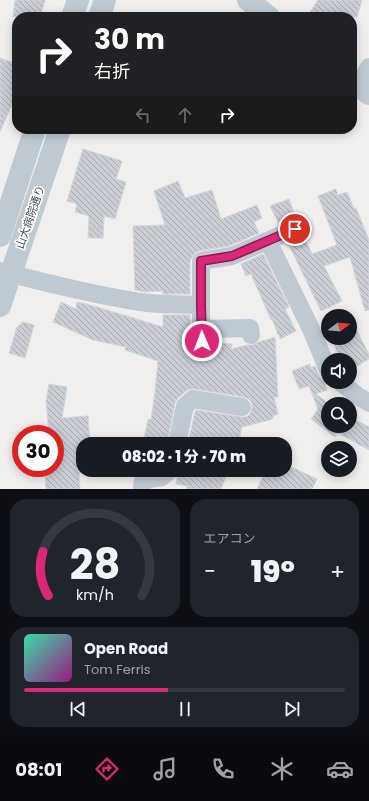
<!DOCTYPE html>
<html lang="ja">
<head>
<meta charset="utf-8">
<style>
	:root { --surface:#171b24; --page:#20242c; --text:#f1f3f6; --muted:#9ea1a6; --line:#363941; --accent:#db2777 }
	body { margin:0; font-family:Poppins,"Noto Sans JP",sans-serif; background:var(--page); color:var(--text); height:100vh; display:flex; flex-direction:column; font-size:15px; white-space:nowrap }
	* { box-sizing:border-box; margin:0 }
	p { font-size:13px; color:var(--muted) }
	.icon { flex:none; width:22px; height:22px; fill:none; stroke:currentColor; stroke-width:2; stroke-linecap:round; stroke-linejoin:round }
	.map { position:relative; height:489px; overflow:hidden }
	.drawer { display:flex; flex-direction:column; gap:10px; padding:10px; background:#0d0f14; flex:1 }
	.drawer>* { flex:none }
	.top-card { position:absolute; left:12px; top:12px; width:345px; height:122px; border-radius:16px; box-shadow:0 2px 10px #0003; background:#202124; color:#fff; overflow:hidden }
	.needle { width:26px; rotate:74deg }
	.buttons { position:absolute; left:321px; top:309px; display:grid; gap:8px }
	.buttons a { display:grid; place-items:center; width:36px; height:36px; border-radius:50%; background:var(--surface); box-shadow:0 2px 10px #0003; font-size:20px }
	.speed { position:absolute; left:12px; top:425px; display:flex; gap:8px; font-size:20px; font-weight:700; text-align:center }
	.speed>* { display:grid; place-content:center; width:52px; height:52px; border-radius:50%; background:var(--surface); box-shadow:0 2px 10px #0003; line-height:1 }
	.speed .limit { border:6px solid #d22; background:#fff; color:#111 }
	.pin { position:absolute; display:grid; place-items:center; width:34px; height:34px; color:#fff; margin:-17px; border:2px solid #fff; border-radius:50%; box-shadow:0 1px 4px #0007 }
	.me { position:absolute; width:44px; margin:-22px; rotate:359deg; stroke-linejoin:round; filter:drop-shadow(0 0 3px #0008) }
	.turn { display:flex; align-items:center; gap:14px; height:84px; padding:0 16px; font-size:18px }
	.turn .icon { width:52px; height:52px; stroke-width:2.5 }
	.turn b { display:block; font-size:28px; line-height:34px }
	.lanes { display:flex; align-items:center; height:38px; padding:0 16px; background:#0003; justify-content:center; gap:20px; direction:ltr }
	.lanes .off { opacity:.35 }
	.big { font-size:30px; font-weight:800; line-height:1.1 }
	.drawer .tile { flex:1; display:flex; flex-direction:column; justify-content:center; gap:6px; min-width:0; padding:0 14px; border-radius:16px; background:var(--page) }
	.drawer .dial { align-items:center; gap:0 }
	.dial svg { height:104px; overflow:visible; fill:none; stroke:var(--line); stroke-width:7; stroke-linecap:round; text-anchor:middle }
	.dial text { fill:var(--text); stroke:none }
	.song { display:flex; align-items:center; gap:12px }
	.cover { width:48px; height:48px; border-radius:6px; background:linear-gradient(135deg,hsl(160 70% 55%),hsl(310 70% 35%)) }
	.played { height:4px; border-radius:2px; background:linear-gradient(90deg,var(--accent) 45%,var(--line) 45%) }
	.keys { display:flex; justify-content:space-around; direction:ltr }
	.heat { display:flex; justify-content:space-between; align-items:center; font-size:22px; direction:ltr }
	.drawer .tiles { flex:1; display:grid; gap:10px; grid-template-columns:1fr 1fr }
	.tile:last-child { grid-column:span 2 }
	.trip { position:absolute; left:76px; top:437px; width:216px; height:40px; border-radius:16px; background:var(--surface); box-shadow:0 2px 10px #0003; font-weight:800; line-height:40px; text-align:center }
	.tab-bar { display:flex; height:64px; justify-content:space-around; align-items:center; background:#090b0e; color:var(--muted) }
	.tab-bar .icon { width:28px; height:28px }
	.tab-bar .active { color:var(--accent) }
	.tab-bar b { font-size:18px; color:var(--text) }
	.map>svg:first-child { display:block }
	.building { fill:url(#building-back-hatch); stroke:#d2d5da }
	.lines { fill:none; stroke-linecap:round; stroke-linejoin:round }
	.minor { stroke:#bec9d2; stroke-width:18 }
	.tertiary { stroke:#bec9d2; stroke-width:22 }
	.route-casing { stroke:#8e194d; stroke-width:10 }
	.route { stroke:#db2777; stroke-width:7 }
	.labels { text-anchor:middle; stroke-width:3.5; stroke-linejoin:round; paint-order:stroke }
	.street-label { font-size:11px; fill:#45525d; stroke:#fff }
</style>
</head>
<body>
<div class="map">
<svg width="369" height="489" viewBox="0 0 369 489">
	<defs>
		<pattern id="building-back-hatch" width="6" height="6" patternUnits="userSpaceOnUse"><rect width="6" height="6" fill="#cacdd4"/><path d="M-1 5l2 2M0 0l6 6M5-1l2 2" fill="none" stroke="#a6a9af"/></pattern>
	</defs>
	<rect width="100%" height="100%" fill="#f1eeee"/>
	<!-- building -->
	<path class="building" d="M15,0h30l-5,17h-27z
		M318,0h44l-5,17h-50z
		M0,58l17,6v29l-17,39z
		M83,149l39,12 -6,18 10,3 -11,37 -11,-3 -1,22h-15l1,-22 -14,-4 2,-8 -10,-3z
		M178,181l7,17 27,-8 9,29 36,-14 5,13 -8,4 5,11 -30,13 -30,5 -4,2 -3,4 -2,4v33h-27l-1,-3 -17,1 -10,-2 -2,-64 32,-1 -11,-34z
		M336,189l2,6 9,-3 7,17 2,-1 13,32v70l-4,1 -15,-54 -26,9 18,35 -21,10 -33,-68 11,-4 4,-4 9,19 25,-9 -19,-49z
		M289,199l7,20h-5l-12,5 -9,-18z
		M263,254l26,53 -4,2 11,22 -16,8 -8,-20 -1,1 -20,-46 -5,2 -5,-12z
		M61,302l15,7 1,-7 10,2 76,23v-12h27l1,33h5l2,2h5l5,-1h9v-6l15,1 -1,5 16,-4h6l6,-3 16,-5 3,60h-4l4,17 -5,2v3l-31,8 -4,17h-50l7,-32 1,-2 45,7h5l4,-3 2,-6v-5l-3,-4 -5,-2 -49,-8h-5l-4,2 -8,7 -3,5 -8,41h-22l1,-4 -2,-1 4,-20 3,1 4,-28 3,-31 -33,-11 1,-3 -33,-7 -40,-18z
		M23,322l11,3 -9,33 -16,-5 8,-26z
		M355,327l14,27v5l-19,11v-10h-15v-1l4,-1 -7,-20h18v-10z
		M310,364l1,4 4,-2 3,8 3,4 7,2v2l-3,2 2,6 -11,4 13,10h-1v22h22v-6l5,3 1,-3 13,7v23l-31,-17 -3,4 -24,-18 7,-10 -9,-23 -10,3 -7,-18z
		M49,384l18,3 -5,31 26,-2 2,28h-7v28l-4,1 1,16h-34l-1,-21h10v-34h-6l-3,-33z
		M285,464l32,15 -5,10h-55l9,-19h19z
		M180,470h32l14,7 -5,12h-34v-3l-11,-2 1,-6 3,-4z"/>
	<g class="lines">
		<!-- minor -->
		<path class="minor" d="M359,86l10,-19
			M268,241l43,88 17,41
			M0,271c46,12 93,24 140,31 20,3 41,2 61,3
			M201,329v-68l31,-5 63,-27
			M202,340l-1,-11 49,-1 1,7
			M340,382l18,14 11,7
			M177,444l8,-38 8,-7 49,8
			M142,489l1,-9 19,-3 8,-7"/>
		<!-- tertiary -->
		<path class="tertiary" d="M248,0l21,17
			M72,17l6,-17
			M99,17l6,-17
			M352,80l17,14
			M0,236l35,-107
			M0,306l60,-177"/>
	</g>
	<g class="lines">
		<defs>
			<path id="route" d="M202,341l-1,-35v-45l31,-5 63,-27"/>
		</defs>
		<!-- route casing -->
		<use href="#route" class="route-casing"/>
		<!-- route -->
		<use href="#route" class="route"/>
	</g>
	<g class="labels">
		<!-- street labels -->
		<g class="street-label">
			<text transform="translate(30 217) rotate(-71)" y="4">山大病院通り</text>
		</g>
	</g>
</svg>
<div class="buttons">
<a><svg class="needle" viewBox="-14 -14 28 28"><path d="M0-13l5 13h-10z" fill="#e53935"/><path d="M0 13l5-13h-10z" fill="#9ea1a6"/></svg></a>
<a><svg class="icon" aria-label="sound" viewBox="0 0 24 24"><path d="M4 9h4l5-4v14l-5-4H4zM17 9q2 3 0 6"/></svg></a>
<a><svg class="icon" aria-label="search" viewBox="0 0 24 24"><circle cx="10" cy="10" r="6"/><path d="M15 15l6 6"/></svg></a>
<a><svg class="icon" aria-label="layers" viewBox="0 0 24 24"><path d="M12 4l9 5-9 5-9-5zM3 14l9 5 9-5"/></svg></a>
</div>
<div class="speed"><div class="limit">30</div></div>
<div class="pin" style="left:295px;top:229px;background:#d93025"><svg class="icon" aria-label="arrive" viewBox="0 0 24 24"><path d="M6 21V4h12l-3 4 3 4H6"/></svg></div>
<svg class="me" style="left:202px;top:341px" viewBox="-20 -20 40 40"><circle r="17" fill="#db2777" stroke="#fff" stroke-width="3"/><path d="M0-11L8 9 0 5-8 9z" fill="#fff"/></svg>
<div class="trip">08:02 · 1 分 · 70 m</div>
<div class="top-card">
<div class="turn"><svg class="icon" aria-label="right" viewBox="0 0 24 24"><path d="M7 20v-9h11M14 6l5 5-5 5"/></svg><div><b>30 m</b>右折</div></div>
<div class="lanes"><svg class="icon off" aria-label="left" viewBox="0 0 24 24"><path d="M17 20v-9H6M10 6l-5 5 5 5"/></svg><svg class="icon off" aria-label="ahead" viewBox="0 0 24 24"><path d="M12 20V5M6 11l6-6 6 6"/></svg><svg class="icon" aria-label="right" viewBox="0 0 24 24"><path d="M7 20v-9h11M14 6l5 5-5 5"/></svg></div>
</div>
</div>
<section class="drawer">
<div class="tiles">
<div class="tile dial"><svg viewBox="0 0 100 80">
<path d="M14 69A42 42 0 1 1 86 69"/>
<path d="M14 69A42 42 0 0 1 10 35" stroke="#db2777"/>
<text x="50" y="56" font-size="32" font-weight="700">28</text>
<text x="50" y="72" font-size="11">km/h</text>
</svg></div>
<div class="tile"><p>エアコン</p>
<div class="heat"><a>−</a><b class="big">19°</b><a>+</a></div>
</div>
<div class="tile">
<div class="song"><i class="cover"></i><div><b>Open Road</b><p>Tom Ferris</p></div></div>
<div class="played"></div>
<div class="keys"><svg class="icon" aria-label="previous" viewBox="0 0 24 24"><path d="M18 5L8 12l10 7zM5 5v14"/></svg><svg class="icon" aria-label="pause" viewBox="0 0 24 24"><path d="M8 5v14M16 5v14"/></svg><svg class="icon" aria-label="next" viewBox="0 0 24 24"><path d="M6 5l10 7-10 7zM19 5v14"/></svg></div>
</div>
</div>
</section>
<nav class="tab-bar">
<b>08:01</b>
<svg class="icon active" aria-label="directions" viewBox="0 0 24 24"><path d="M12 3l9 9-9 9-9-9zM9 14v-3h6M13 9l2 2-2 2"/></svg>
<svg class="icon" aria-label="music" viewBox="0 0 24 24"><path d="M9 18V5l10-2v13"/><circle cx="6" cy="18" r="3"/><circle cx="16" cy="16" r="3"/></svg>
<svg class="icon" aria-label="phone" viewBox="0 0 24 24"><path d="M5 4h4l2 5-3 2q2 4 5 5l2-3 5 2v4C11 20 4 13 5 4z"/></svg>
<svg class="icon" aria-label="climate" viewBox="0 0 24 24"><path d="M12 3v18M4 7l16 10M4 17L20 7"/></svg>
<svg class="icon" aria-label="car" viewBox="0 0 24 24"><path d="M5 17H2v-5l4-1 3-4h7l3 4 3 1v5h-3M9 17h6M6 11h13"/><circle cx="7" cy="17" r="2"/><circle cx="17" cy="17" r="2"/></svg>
</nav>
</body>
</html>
